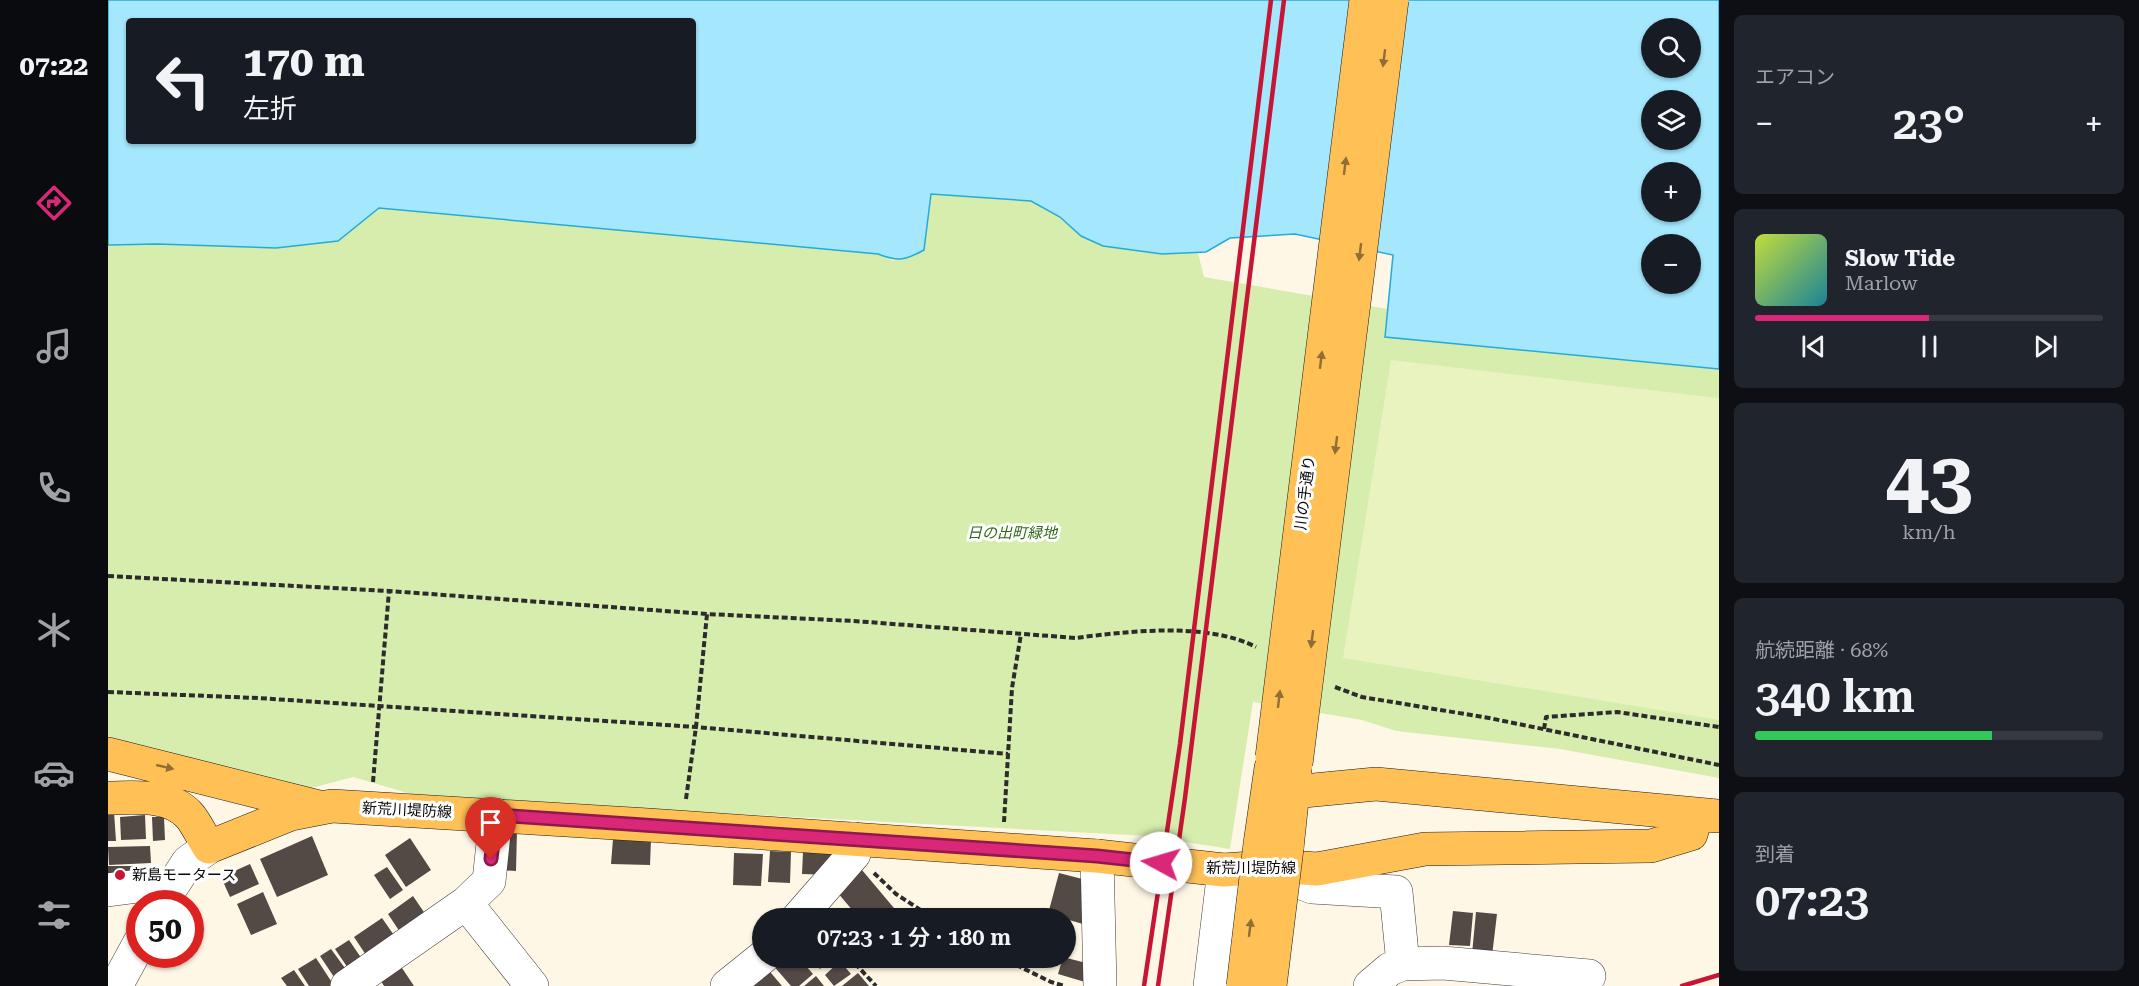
<!DOCTYPE html>
<html lang="ja">
<head>
<meta charset="utf-8">
<style>
	:root { --surface:#171b24; --page:#20242c; --text:#f1f3f6; --muted:#9ea1a6; --line:#363941; --accent:#db2777 }
	body { margin:0; font-family:"Roboto Serif","Noto Sans JP",serif; background:var(--page); color:var(--text); height:100vh; display:flex; flex-direction:column; font-size:22px; white-space:nowrap }
	* { box-sizing:border-box; margin:0 }
	p { font-size:20px; color:var(--muted) }
	.icon { flex:none; width:33px; height:33px; fill:none; stroke:currentColor; stroke-width:2; stroke-linecap:round; stroke-linejoin:round }
	.map { position:relative; flex:1; overflow:hidden }
	.drawer { display:flex; flex-direction:column; gap:15px; padding:15px; background:#0d0f14; width:420px }
	.drawer>* { flex:none }
	.banner { position:absolute; left:18px; top:18px; width:570px; height:126px; border-radius:6px; box-shadow:0 2px 4px #0004; background:#171b24; color:var(--text); overflow:hidden }
	.buttons { position:absolute; left:1533px; top:18px; display:grid; gap:12px }
	.buttons a { display:grid; place-items:center; width:60px; height:60px; border-radius:50%; background:var(--surface); box-shadow:0 2px 4px #0004; font-size:30px }
	.speed { position:absolute; left:18px; top:890px; display:flex; gap:12px; font-size:30px; font-weight:700; text-align:center }
	.speed>* { display:grid; place-content:center; width:78px; height:78px; border-radius:50%; background:var(--surface); box-shadow:0 2px 4px #0004; line-height:1 }
	.speed .limit { border:9px solid #d22; background:#fff; color:#111 }
	.pin { position:absolute; display:grid; place-items:center; width:51px; height:51px; color:#fff; margin:-62px -26px; border-radius:50% 50% 50% 0; rotate:-45deg; box-shadow:0 0 6px #0007 }
	.pin .icon { rotate:45deg }
	.me { position:absolute; width:66px; margin:-33px; rotate:276deg; stroke-linejoin:round; filter:drop-shadow(0 0 4px #0008) }
	.turn { display:flex; align-items:center; gap:21px; height:126px; padding:0 18px; font-size:27px }
	.turn .icon { width:78px; height:78px; stroke-width:2.5 }
	.turn b { display:block; font-size:42px; line-height:51px }
	.big { font-size:45px; font-weight:600; line-height:1.1 }
	.drawer .card { flex:1; display:flex; flex-direction:column; justify-content:center; gap:9px; min-width:0; padding:0 21px; border-radius:9px; background:var(--page) }
	.drawer .dial { align-items:center; gap:0 }
	.dial b { font-size:78px; line-height:1 }
	.song { display:flex; align-items:center; gap:18px }
	.cover { width:72px; height:72px; border-radius:9px; background:linear-gradient(135deg,hsl(70 70% 55%),hsl(190 70% 35%)) }
	.played { height:6px; border-radius:3px; background:linear-gradient(90deg,var(--accent) 50%,var(--line) 50%) }
	.keys { display:flex; justify-content:space-around; direction:ltr }
	.heat { display:flex; justify-content:space-between; align-items:center; font-size:33px; direction:ltr }
	.charge { height:9px; border-radius:4px; background:linear-gradient(90deg,#34c759 68%,var(--line) 0) }
	.trip { position:absolute; left:644px; top:908px; width:324px; height:60px; border-radius:30px; background:var(--surface); box-shadow:0 2px 4px #0004; font-weight:600; line-height:60px; text-align:center }
	main { display:flex; flex:1; min-height:0 }
	.menu { display:flex; flex-direction:column; width:108px; justify-content:space-around; align-items:center; background:#090b0e; color:var(--muted) }
	.menu .icon { width:42px; height:42px }
	.menu .active { color:var(--accent) }
	.menu b { font-size:27px; color:var(--text) }
	.map>svg:first-child { display:block }
	.green { fill:#d6edad }
	.pitch { fill:#e8f3bf }
	.water { fill:#a5e7fd; stroke:#25aadb; stroke-width:1.5; fill-rule:evenodd }
	.building { fill:#534945 }
	.lines { fill:none; stroke-linecap:round; stroke-linejoin:round }
	.minor-casing { stroke:#3d3d3d; stroke-width:34 }
	.major-casing { stroke:#1b1b1b; stroke-width:34 }
	.path { stroke:#2c2c2c; stroke-width:4; stroke-dasharray:6 3; stroke-linecap:butt }
	.minor { stroke:#fff; stroke-width:33 }
	.major { stroke:#ffc056; stroke-width:33 }
	.rail { stroke:#c61535; stroke-width:4.5 }
	.major-bridge-casing { stroke:#1b1b1b; stroke-width:34; stroke-linecap:butt }
	.major-bridge { stroke:#ffc056; stroke-width:33 }
	.oneway { fill:#916e34 }
	.route-casing { stroke:#8e194d; stroke-width:15 }
	.route { stroke:#db2777; stroke-width:10 }
	.poi-dot { fill:#c61535; stroke:#fff; stroke-width:2 }
	.labels { text-anchor:middle; stroke-width:6; stroke-linejoin:round; paint-order:stroke }
	.street-label { font-size:15px; fill:#0a0a0a; stroke:#fff }
	.park-label { font-size:15px; font-style:italic; fill:#316615; stroke:#fff }
	.poi-label { font-size:15px; fill:#0a0a0a; stroke:#fff; text-anchor:start }
</style>
</head>
<body>
<main>
<nav class="menu">
<b>07:22</b>
<svg class="icon active" aria-label="directions" viewBox="0 0 24 24"><path d="M12 3l9 9-9 9-9-9zM9 14v-3h6M13 9l2 2-2 2"/></svg>
<svg class="icon" aria-label="music" viewBox="0 0 24 24"><path d="M9 18V5l10-2v13"/><circle cx="6" cy="18" r="3"/><circle cx="16" cy="16" r="3"/></svg>
<svg class="icon" aria-label="phone" viewBox="0 0 24 24"><path d="M5 4h4l2 5-3 2q2 4 5 5l2-3 5 2v4C11 20 4 13 5 4z"/></svg>
<svg class="icon" aria-label="climate" viewBox="0 0 24 24"><path d="M12 3v18M4 7l16 10M4 17L20 7"/></svg>
<svg class="icon" aria-label="car" viewBox="0 0 24 24"><path d="M5 17H2v-5l4-1 3-4h7l3 4 3 1v5h-3M9 17h6M6 11h13"/><circle cx="7" cy="17" r="2"/><circle cx="17" cy="17" r="2"/></svg>
<svg class="icon" aria-label="filters" viewBox="0 0 24 24"><path d="M4 7h16M4 17h16"/><circle cx="9" cy="7" r="2"/><circle cx="15" cy="17" r="2"/></svg>
</nav>
<div class="map">
<svg width="1611" height="986" viewBox="0 0 1611 986">
	<rect width="100%" height="100%" fill="#fff7e6"/>
	<!-- green -->
	<path class="green" d="M823,194l100,7 29,16 21,19 81,18 36,-1 6,24 184,32 -2,28 333,32v409l-159,-29 -164,-18 -34,-11 -109,-18 -23,147 -82,-13 -727,-39 -68,-20 -49,13 -196,-52v-493l49,-1 119,4 62,-7 40,-33 500,46 15,7 31,-12z"/>
	<!-- pitch -->
	<path class="pitch" d="M1283,360l328,38v322l-376,-62z"/>
	<!-- water -->
	<path class="water" d="M0,0h1611v369l-334,-32 8,-82 -98,-21 -65,4 -24,14 -44,2 -59,-8 -22,-10 -21,-19 -29,-16 -100,-7 -7,56c-18,10 -26,12 -46,4l-499,-46 -41,33 -62,7 -119,-4 -49,1zM21,21h564v120h-564zM1544,28h38v40h-38zM1544,100h38v40h-38zM1544,172h38v40h-38zM1544,244h38v40h-38z"/>
	<!-- building -->
	<path class="building" d="M6,812l2,29h-8v-28z
		M37,815l1,24 -25,1 -1,-23z
		M44,817h12l1,23 -12,1z
		M391,829l18,1 -1,41 -19,-1z
		M204,836l16,39 -51,22 -17,-38z
		M302,838l21,32 -25,17 -21,-32z
		M505,839l38,1 -1,25 -39,-1z
		M42,846l1,17 -42,2 -1,-18z
		M662,851l21,1 -1,31 -22,-1z
		M695,852l32,1 -1,22 -32,-1z
		M626,853l29,1 -2,32 -28,-1z
		M142,864l9,20 -29,13 -9,-20z
		M0,866h29v11l-29,8z
		M279,867l16,23 -13,9 -16,-24z
		M754,870l37,44 -5,4h-35l-22,-26z
		M951,873l31,8 -7,43 -35,-10z
		M155,892l14,32 -26,11 -14,-31z
		M305,896l17,25 -26,17 -16,-24z
		M1345,911l20,2 -3,33 -21,-1z
		M1368,912l21,2 -5,42 -20,-2z
		M274,918l16,23 -28,20 -16,-24z
		M241,940l17,25 -14,9 -17,-25z
		M223,949l19,26 -12,8 -18,-27z
		M672,957h18l15,17 -14,12h-8l-19,-22z
		M702,957h24l-14,12z
		M955,957l27,7 -5,18 -27,-8z
		M208,958l17,26 -3,2h-21l-11,-17z
		M732,961l11,13 -17,12 -9,-11z
		M290,962l16,24h-30l-6,-10z
		M658,967l16,19h-32z
		M186,970l11,16h-18l-6,-8z
		M750,973l11,13h-27z
		M708,976l8,10h-20z"/>
	<g class="lines">
		<defs>
			<path id="minor" d="M989,856l3,130
				M1169,866l22,16 13,5 84,5 7,72
				M0,890l38,-5 19,9
				M53,903l27,-41 21,-15
				M358,903l66,83
				M690,918l56,-64v-15
				M8,986l24,-44
				M239,986l119,-83 23,-22 7,-66
				M619,986l36,-29
				M1102,986l14,-116
				M1262,986l20,-17 13,-5 40,-1 146,13"/>
			<path id="major" d="M0,754l211,53
				M1160,790l25,2 83,-8 341,32
				M0,798c26,0 61,-5 81,17 8,9 13,22 20,32l82,-33 41,-8 316,19 449,31 127,14 53,-4 40,3 108,-20 226,-3 40,-12 6,-20
				M1152,844l11,-76
				M1179,848l8,-76"/>
		</defs>
		<!-- minor casing -->
		<use href="#minor" class="minor-casing"/>
		<!-- major casing -->
		<use href="#major" class="major-casing"/>
		<!-- path -->
		<path class="path" d="M0,576l281,15 318,23 147,7 222,17c52,-7 132,-16 180,9
			M1227,687l27,10 127,21 230,47
			M0,692l150,6 438,29 312,27
			M1436,729l2,-12 71,-5 102,15
			M265,782l16,-191
			M578,799l10,-72 11,-113
			M896,822l8,-134 9,-54
			M766,873l22,21 37,24
			M741,957l27,29
			M892,957l51,25 14,4"/>
		<!-- minor -->
		<use href="#minor" class="minor"/>
		<!-- major -->
		<use href="#major" class="major"/>
		<!-- rail -->
		<path class="rail" d="M1036,986l36,-242 91,-744
			M1050,986l27,-188 99,-798
			M1574,986l37,-11"/>
		<defs>
			<path id="major-bridge" d="M1164,757l94,-757
				M1188,764l96,-764
				M1135,986l17,-142
				M1162,986l17,-138"/>
		</defs>
		<!-- major-bridge casing -->
		<use href="#major-bridge" class="major-bridge-casing"/>
		<!-- major-bridge -->
		<use href="#major-bridge" class="major-bridge"/>
	</g>
	<!-- one-way arrows -->
	<defs><path id="oneway-solid" d="M-6-.8H1V-3.2L6.5 0L1 3.2V.8H-6Z" transform="scale(1.5)"/></defs>
	<g class="oneway">
		<use href="#oneway-solid" transform="translate(1276 58) rotate(97)"/>
		<use href="#oneway-solid" transform="translate(1237 166) rotate(-83)"/>
		<use href="#oneway-solid" transform="translate(1252 252) rotate(97)"/>
		<use href="#oneway-solid" transform="translate(1213 360) rotate(-83)"/>
		<use href="#oneway-solid" transform="translate(1228 445) rotate(97)"/>
		<use href="#oneway-solid" transform="translate(1204 639) rotate(97)"/>
		<use href="#oneway-solid" transform="translate(1171 699) rotate(-83)"/>
		<use href="#oneway-solid" transform="translate(57 767) rotate(13)"/>
		<use href="#oneway-solid" transform="translate(1142 928) rotate(-83)"/>
	</g>
	<g class="lines">
		<defs>
			<path id="route" d="M383,859l5,-44 601,41 64,7"/>
		</defs>
		<!-- route casing -->
		<use href="#route" class="route-casing"/>
		<!-- route -->
		<use href="#route" class="route"/>
	</g>
	<!-- markers -->
	<circle class="poi-dot" cx="12" cy="875" r="6"/>
	<g class="labels">
		<!-- street labels -->
		<g class="street-label">
			<text transform="translate(1197 493) rotate(-83)" y="5">川の手通り</text>
			<text transform="translate(299 810) rotate(3)" y="5">新荒川堤防線</text>
			<text x="1143" y="873">新荒川堤防線</text>
		</g>
		<!-- park labels -->
		<g class="park-label">
			<text x="904" y="538">日の出町緑地</text>
		</g>
		<!-- poi labels -->
		<g class="poi-label">
			<text x="24" y="880">新島モータース</text>
		</g>
	</g>
</svg>
<div class="buttons">
<a><svg class="icon" aria-label="search" viewBox="0 0 24 24"><circle cx="10" cy="10" r="6"/><path d="M15 15l6 6"/></svg></a>
<a><svg class="icon" aria-label="layers" viewBox="0 0 24 24"><path d="M12 4l9 5-9 5-9-5zM3 14l9 5 9-5"/></svg></a>
<a>+</a>
<a>−</a>
</div>
<div class="speed"><div class="limit">50</div></div>
<div class="pin" style="left:383px;top:859px;background:#d93025"><svg class="icon" aria-label="arrive" viewBox="0 0 24 24"><path d="M6 21V4h12l-3 4 3 4H6"/></svg></div>
<svg class="me" style="left:1053px;top:863px" viewBox="-20 -20 40 40"><circle r="19" fill="#fff"/><path d="M0-13L10 11 0 6-10 11z" fill="#db2777"/></svg>
<div class="trip">07:23 · 1 分 · 180 m</div>
<div class="banner">
<div class="turn"><svg class="icon" aria-label="left" viewBox="0 0 24 24"><path d="M17 20v-9H6M10 6l-5 5 5 5"/></svg><div><b>170 m</b>左折</div></div>
</div>
</div>
<section class="drawer">
<div class="card"><p>エアコン</p>
<div class="heat"><a>−</a><b class="big">23°</b><a>+</a></div>
</div>
<div class="card">
<div class="song"><i class="cover"></i><div><b>Slow Tide</b><p>Marlow</p></div></div>
<div class="played"></div>
<div class="keys"><svg class="icon" aria-label="previous" viewBox="0 0 24 24"><path d="M18 5L8 12l10 7zM5 5v14"/></svg><svg class="icon" aria-label="pause" viewBox="0 0 24 24"><path d="M8 5v14M16 5v14"/></svg><svg class="icon" aria-label="next" viewBox="0 0 24 24"><path d="M6 5l10 7-10 7zM19 5v14"/></svg></div>
</div>
<div class="card dial"><b>43</b><p>km/h</p></div>
<div class="card"><p>航続距離 · 68%</p><b class="big">340 km</b><div class="charge"></div></div>
<div class="card"><p>到着</p><b class="big">07:23</b></div>
</section>
</main>
</body>
</html>
